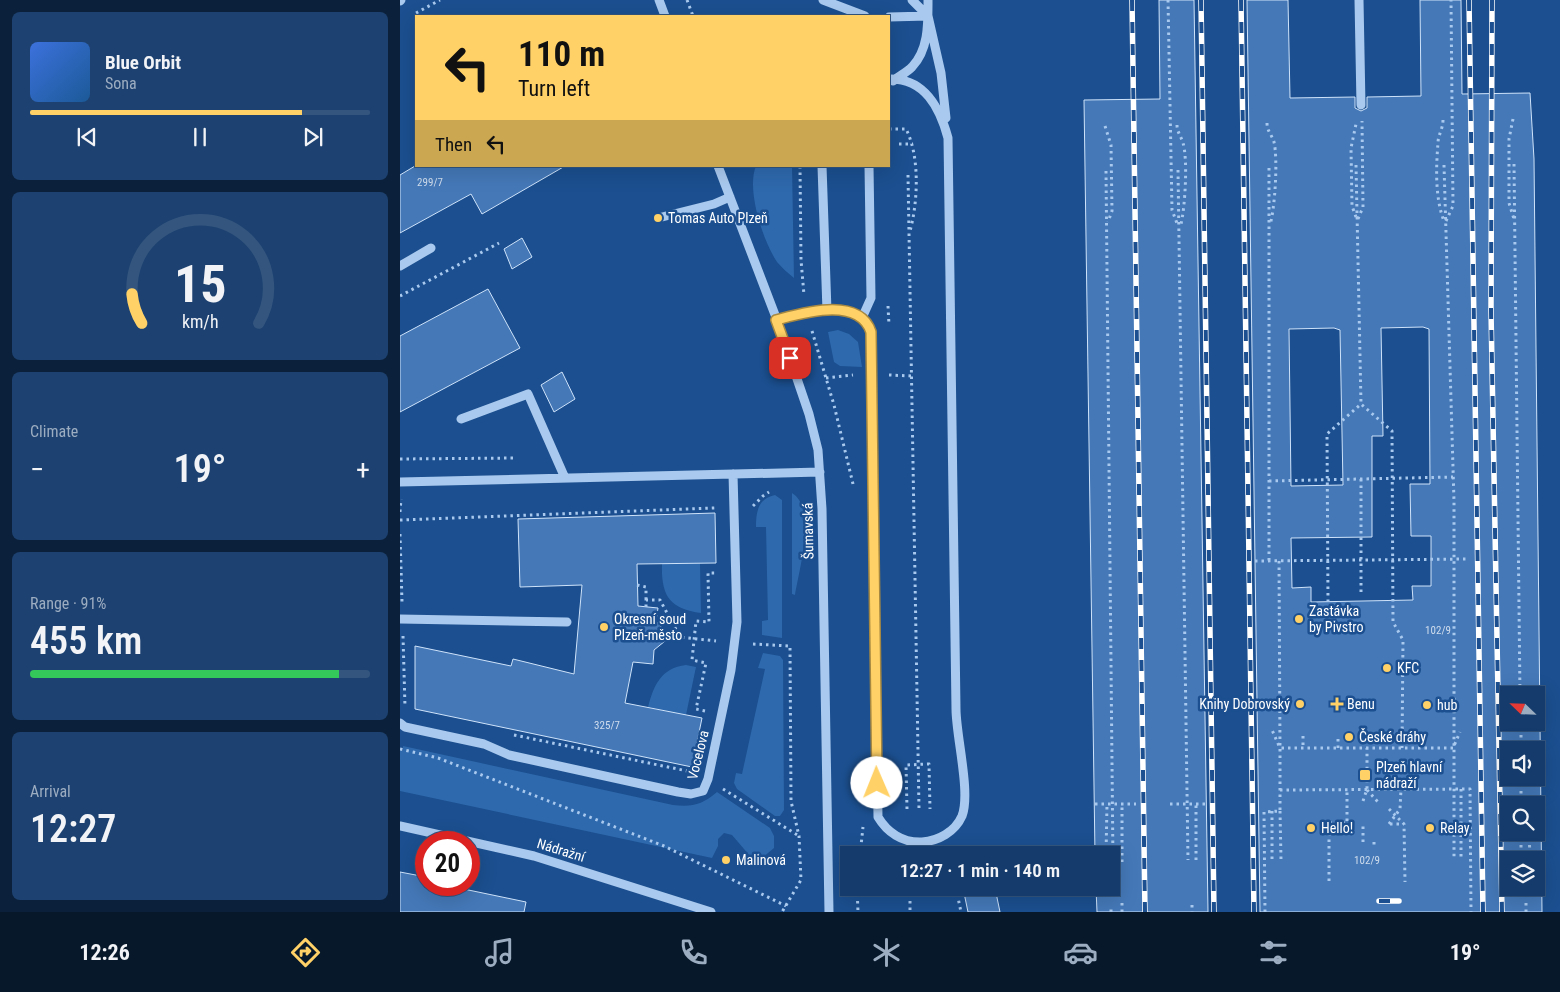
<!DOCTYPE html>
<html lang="en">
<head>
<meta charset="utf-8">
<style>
	:root { --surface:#143b6b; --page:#1d4271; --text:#f1f3f6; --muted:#9dadc1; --line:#33557e; --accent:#ffd166 }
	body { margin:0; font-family:"Roboto Condensed",sans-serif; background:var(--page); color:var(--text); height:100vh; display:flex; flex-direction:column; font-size:19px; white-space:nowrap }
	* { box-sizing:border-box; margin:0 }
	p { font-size:16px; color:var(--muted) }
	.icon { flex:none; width:28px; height:28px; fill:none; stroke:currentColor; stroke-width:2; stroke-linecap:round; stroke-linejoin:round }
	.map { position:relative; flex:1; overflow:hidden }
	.panel { display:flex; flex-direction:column; gap:12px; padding:12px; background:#0b203b; width:400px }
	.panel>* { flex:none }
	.hud { position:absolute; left:15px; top:15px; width:475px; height:152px; border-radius:0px; box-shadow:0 5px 20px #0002,0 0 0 1px var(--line); background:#ffd166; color:#111; overflow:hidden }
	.needle { width:32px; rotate:293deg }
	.controls { position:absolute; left:1100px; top:686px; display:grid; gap:10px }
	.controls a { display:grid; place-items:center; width:45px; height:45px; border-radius:0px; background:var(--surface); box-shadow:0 5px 20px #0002,0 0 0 1px var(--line); font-size:25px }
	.speed { position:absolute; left:15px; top:831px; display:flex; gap:10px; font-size:25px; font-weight:700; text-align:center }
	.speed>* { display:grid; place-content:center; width:65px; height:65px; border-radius:50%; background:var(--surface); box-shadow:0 5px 20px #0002,0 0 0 1px var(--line); line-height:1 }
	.speed .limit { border:8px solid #d22; background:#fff; color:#111 }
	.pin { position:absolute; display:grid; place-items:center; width:42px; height:42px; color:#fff; margin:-21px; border-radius:10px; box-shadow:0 2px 8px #0006 }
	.me { position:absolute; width:55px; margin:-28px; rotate:359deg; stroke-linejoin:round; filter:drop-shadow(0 0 4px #0008) }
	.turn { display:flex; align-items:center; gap:18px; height:105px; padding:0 20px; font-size:22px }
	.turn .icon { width:65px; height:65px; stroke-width:2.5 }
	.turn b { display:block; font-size:35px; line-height:42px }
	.then { display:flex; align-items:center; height:48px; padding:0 20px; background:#0003; gap:10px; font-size:19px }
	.big { font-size:38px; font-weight:600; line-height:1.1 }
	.panel .widget { flex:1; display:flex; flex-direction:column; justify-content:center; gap:8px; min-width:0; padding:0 18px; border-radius:8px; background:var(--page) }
	.panel .dial { align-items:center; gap:0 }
	.dial svg { height:130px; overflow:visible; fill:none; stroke:var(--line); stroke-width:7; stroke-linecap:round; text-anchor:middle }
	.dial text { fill:var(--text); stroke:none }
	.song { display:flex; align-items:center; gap:15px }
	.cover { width:60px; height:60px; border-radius:8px; background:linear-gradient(135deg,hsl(220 70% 55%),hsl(210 70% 35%)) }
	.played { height:5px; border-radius:2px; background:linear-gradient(90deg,var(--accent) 80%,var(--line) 80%) }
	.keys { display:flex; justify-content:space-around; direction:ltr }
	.heat { display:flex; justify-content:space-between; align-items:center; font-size:28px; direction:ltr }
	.charge { height:8px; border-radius:4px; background:linear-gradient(90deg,#34c759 91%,var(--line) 0) }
	.trip { position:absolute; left:440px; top:846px; width:280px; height:50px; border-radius:0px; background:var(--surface); box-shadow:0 5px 20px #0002,0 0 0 1px var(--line); font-weight:600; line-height:50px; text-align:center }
	.tabs { display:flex; height:80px; justify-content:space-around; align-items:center; background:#08182b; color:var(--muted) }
	.tabs .icon { width:35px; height:35px }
	.tabs .on { color:var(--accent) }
	.tabs b { font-size:22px; color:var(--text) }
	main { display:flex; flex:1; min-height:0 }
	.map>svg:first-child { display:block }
	.green { fill:#2e69ad }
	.building { fill:#4478b7; stroke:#cfe3fa; fill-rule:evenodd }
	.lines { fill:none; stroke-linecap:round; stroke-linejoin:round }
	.path { stroke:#a9c9ee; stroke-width:3; stroke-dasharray:2.5 4; stroke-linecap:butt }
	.minor { stroke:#a9c9ee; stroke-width:9 }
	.rail-casing { stroke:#fff; stroke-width:5.5 }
	.rail { stroke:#1b4f8f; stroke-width:4; stroke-dasharray:11; stroke-linecap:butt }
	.route-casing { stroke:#a68842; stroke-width:12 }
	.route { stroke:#ffd166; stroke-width:9 }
	.poi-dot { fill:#ffd166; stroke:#1b4f8f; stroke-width:2 }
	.labels { text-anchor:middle; stroke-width:5; stroke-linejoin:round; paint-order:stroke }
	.number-label { font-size:11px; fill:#d0dded }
	.poi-label { font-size:14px; fill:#fff; stroke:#1b4f8f; text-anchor:start }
	.street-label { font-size:14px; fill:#fff; stroke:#1b4f8f }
</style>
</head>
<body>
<main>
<section class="panel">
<div class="widget">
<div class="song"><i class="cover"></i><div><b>Blue Orbit</b><p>Sona</p></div></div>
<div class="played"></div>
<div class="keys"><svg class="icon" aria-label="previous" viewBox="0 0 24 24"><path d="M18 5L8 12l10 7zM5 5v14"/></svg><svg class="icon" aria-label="pause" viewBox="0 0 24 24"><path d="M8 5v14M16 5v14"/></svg><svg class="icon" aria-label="next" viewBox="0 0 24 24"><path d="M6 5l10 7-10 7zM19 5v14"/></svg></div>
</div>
<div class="widget dial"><svg viewBox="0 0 100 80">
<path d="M14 69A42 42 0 1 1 86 69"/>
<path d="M14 69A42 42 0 0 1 8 51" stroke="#ffd166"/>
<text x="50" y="56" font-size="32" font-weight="700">15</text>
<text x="50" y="72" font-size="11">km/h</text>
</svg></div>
<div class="widget"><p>Climate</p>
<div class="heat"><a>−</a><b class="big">19°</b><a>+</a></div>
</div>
<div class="widget"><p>Range · 91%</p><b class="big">455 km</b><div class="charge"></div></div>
<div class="widget"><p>Arrival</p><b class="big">12:27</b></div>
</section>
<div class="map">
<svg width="1160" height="912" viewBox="0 0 1160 912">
	<rect width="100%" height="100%" fill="#1b4f8f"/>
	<!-- green -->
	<path class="green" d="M356,166h36l2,112c-6,-5 -12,-10 -17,-16 -14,-21 -31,-72 -21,-96z
		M438,330l11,4 9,8 4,25 -22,-1 -6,-4 -6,-30z
		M392,493c25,15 7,77 3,102l-3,-1z
		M375,495l7,5v138l-20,-3v-14l6,-1 -2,-93h-10c0,-16 2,-28 19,-32z
		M300,563l1,50c-32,-4 -40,-18 -39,-49z
		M363,653l17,3 3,4 1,150 -4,6h-5l-38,-27 -3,-6 2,-10 6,1 23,-105 -7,-1z
		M286,665l10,2 -10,48 -38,-8c6,-22 13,-39 38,-42z
		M3,746l270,59c19,2 29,0 44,-13l53,36 4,8v12l-18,15 -24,-28 -8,-2 -6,6v7l-6,12 -312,-67v-42l3,2z"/>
	<!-- building -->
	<path class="building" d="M759,0h35l14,912h-111l-1,-24h15v-33h-16l-11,-755 76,-1z
		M847,0h41l2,98 65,-1v11l6,3 6,-3v-11l54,-1 -1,-96h41l1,94 68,-1 4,66 8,753h-282zM1023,327l6,2 1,155h-20l1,52h20v50h-19l1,14 -102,2v-15l-19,1 -1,-50 81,-1v-101h11l-2,-108zM934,328l6,2 3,155 -52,1 -2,-157zM1109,695h27v27h-27zM1109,750h27v28h-27zM1109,805h27v27h-27zM1109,860h27v28h-27z
		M15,166h150l-83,48 -11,-20 -71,39v-58z
		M122,238l10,19 -20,12 -8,-20z
		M88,289l32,59 -120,64v-76z
		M162,372l13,27 -21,13 -13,-27z
		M315,513l1,50 -79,1 1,42 20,2 -2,13 14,16 -16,13 -1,14 -20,-2 -8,41 77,15 -10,49 -277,-58v-63l96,20 2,-7 61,15 8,-89 -62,2 -2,-68z
		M0,872l26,5v8l28,2 72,15 -2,10h-124z
		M563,888h32l5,24h-32z"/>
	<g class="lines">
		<!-- path -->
		<path class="path" d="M287,0l6,16
			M768,0l4,210 6,16
			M16,13l24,-13
			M1113,119l-4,20v64l5,16
			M1043,120c0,9 -5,15 -5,23 -2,25 -3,55 6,78
			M867,123c0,8 5,12 7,19 4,17 1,66 -4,83
			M777,125c0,7 4,11 6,18 5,16 2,65 -2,81
			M705,126l6,19 1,66 -4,11
			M489,129h17c14,27 12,73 4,102
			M499,144h14
			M1114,164l6,531
			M956,165l5,239
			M1044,165l10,336v358
			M400,166l1,94 3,35
			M869,168v393
			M778,170l10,690
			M706,171l7,691
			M508,175l11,634
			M956,217l-4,-11 -1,-58 5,-24
			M958,219l5,-12 -1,-86
			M1046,221l7,-15 -2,-206
			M0,296l99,-53
			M488,306l1,19
			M412,331l22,74 19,79
			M489,375l23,1
			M426,378l27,-3
			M0,459l117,-1
			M869,481l184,-4
			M353,506l10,-10 6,-4
			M0,512l1,-13
			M0,520l315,-12
			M0,534l2,68
			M855,561l214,-2
			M879,561l1,187h173l7,-16
			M237,585l9,2v13
			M961,592v-113
			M928,602l-1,-168 34,-30 31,27 1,191 10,18 -1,108
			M246,607v-7h14l20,37 36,4
			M3,636l2,71
			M353,644l37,2 1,155 8,35 2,44 -19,32
			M305,711l-9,-2 10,-46 -14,-3 4,-39 13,1 -1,-49h9
			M1121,722v28
			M114,735l178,37
			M903,736v12
			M938,748v-12
			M0,749l38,9 226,88 122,60
			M1121,778v27
			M323,789l76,47
			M1061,789v70
			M880,790l190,-1 1,123
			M967,790l11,12
			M963,801l4,-12v-41
			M1108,801h32
			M695,804h41
			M770,804h36
			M507,809l-1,-44 23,-1 1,45
			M989,809l15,15 1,58
			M872,811v49
			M880,811l1,49
			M989,824l11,-15 1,-20
			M990,824h14
			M1121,832v26
			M1129,832l1,26
			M963,842v-19
			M974,842v4
			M460,855l3,-28
			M706,855l1,-51
			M796,860v-56
			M722,862v-58
			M929,881v-58h18v-34
			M457,888l1,24
			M510,888v24
			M556,888l5,24
			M1126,903v9
			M792,905v7
			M711,912v-3
			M722,912v-9
			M865,912l-1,-100 16,-1v-63l-8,-18"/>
		<!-- minor -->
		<path class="minor" d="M259,0l6,16
			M423,0l42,16
			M512,0l16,16 13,57 5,45
			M959,0l2,105
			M0,1l1,-1
			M489,17l39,-1
			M493,81c6,-5 13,-8 19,-14 17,-18 16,-44 16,-67
			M318,166l59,154 32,94 9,36 4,59 7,403
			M422,166l5,145
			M258,218l56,-14 16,-7
			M0,266l31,-18
			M462,318l9,-20 -2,-132
			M377,320c26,-7 82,-24 94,12l7,485c9,15 24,26 44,25 16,-1 33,-10 40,-26 9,-23 -6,-80 -6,-107l-8,-571c-8,-30 -23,-60 -59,-59
			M61,419l67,-25 37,84
			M0,482l420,-10
			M0,619l167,3
			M0,723l5,4 79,17 25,11 169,37 13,2 12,-3 5,-12 23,-109 6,-48 -4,-148
			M0,826l134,30 177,56"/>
		<defs>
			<path id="rail" d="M732,0l13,912
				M801,0l13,912
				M841,0l13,912
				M1069,0l14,912
				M1092,0l-1,311 11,601
				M979,901h20"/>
		</defs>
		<!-- rail casing -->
		<use href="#rail" class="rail-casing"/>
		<!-- rail -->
		<use href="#rail" class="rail"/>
	</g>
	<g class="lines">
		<defs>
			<path id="route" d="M390,358l-14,-38c27,-7 83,-24 95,12l6,451"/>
		</defs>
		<!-- route casing -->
		<use href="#route" class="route-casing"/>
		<!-- route -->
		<use href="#route" class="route"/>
	</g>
	<!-- markers -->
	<g class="poi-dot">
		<circle cx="258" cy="218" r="5"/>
		<circle cx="899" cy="619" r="5"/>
		<circle cx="204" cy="627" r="5"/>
		<circle cx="987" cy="668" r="5"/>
		<circle cx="900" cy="704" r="5"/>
		<path d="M934.5 696.5h5v5h5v5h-5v5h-5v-5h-5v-5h5z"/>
		<circle cx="1027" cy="705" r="5"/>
		<circle cx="949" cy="737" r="5"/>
		<rect x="959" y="769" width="12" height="12" rx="2.5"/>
		<circle cx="911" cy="828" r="5"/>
		<circle cx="1030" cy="828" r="5"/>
		<circle cx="326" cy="860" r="5"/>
	</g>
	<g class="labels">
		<!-- number labels -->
		<g class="number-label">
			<text x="30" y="186">299/7</text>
			<text x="1038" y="634">102/9</text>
			<text x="207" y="729">325/7</text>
			<text x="967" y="864">102/9</text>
		</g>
		<!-- poi labels -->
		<g class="poi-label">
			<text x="268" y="223">Tomas Auto Plzeň</text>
			<text x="909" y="616">Zastávka<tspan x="909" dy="16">by Pivstro</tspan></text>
			<text x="214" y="624">Okresní soud<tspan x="214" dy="16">Plzeň-město</tspan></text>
			<text x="997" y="673">KFC</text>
			<text x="890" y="709" text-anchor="end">Knihy Dobrovský</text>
			<text x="947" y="709">Benu</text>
			<text x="1037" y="710">hub</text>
			<text x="959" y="742">České dráhy</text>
			<text x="976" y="772">Plzeň hlavní<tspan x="976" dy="16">nádraží</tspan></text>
			<text x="921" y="833">Hello!</text>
			<text x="1040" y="833">Relay</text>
			<text x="336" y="865">Malinová</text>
		</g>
		<!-- street labels -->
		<g class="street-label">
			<text transform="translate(408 531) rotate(-91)" y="5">Šumavská</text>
			<text transform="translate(298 755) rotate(-76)" y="5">Vocelova</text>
			<text transform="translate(161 850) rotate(17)" y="5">Nádražní</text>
		</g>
	</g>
</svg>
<div class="controls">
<a><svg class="needle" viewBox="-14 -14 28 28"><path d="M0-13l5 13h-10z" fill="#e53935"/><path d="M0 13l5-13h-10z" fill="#9dadc1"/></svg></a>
<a><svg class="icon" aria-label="sound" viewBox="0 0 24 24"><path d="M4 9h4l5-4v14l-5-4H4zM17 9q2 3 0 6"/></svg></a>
<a><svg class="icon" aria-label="search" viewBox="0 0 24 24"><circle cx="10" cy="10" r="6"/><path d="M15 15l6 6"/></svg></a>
<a><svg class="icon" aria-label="layers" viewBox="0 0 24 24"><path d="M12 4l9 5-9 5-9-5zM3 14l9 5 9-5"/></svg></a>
</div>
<div class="speed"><div class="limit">20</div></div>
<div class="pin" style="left:390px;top:358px;background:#d93025"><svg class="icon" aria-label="arrive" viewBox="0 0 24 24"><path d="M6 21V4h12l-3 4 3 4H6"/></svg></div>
<svg class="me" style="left:477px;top:783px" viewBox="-20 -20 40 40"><circle r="19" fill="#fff"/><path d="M0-13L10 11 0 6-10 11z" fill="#ffd166"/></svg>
<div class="trip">12:27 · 1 min · 140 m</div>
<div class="hud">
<div class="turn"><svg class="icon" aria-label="left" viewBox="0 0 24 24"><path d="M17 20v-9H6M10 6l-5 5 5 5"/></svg><div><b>110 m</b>Turn left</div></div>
<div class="then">Then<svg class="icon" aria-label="left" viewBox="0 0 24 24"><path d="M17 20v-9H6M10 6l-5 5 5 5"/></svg></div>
</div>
</div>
</main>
<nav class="tabs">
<b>12:26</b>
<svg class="icon on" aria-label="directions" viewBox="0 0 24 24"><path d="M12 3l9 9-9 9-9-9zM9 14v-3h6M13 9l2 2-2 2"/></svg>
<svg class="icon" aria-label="music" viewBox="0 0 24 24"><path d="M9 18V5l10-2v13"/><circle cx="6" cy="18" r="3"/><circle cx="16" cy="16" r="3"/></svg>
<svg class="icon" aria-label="phone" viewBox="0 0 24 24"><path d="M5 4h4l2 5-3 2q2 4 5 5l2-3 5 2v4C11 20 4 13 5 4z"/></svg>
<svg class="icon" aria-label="climate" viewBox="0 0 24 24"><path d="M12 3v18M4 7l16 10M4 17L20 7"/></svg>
<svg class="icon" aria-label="car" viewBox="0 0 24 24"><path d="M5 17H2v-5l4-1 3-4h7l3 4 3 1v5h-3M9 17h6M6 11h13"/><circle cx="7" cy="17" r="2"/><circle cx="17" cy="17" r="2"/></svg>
<svg class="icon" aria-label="filters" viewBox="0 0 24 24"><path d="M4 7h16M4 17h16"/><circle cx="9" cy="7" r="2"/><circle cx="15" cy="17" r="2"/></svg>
<b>19°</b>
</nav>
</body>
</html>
